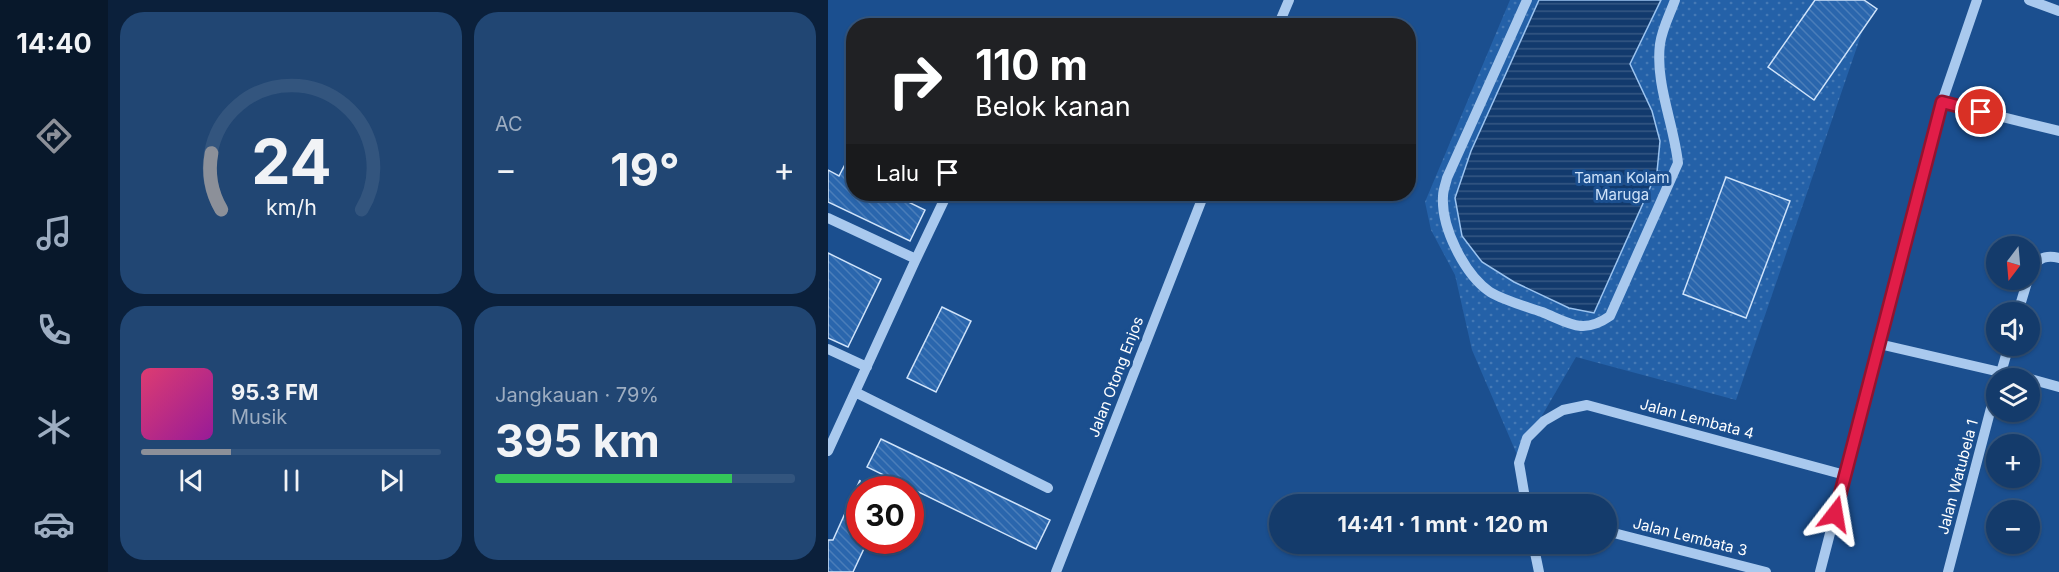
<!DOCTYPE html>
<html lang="id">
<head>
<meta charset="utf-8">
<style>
	:root { --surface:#143b6b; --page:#214673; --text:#f1f3f6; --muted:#9dadc1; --line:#33557e; --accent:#8c9099 }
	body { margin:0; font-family:Inter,sans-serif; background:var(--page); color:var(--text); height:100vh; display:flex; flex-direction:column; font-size:22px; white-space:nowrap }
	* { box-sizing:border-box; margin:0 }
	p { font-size:20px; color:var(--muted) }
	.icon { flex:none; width:33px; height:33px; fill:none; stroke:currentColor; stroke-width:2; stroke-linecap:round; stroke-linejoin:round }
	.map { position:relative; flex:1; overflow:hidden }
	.drawer { display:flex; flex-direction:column; gap:12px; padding:12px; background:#0b203b; width:720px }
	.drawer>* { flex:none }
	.top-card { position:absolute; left:18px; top:18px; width:570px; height:183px; border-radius:24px; box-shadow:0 2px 4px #0004,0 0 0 2px var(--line); background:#202124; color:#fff; overflow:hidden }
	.needle { width:39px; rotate:196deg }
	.buttons { position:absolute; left:1158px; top:236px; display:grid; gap:12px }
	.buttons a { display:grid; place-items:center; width:54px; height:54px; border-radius:50%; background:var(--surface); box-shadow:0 2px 4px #0004,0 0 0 2px var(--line); font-size:30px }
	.speed { position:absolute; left:18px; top:476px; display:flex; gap:12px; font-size:30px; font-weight:700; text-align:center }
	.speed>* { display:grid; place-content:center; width:78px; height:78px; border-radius:50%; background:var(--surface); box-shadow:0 2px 4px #0004,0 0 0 2px var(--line); line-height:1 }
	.speed .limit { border:9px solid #d22; background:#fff; color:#111 }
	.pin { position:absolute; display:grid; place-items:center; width:51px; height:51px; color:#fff; margin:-26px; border:3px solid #fff; border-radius:50%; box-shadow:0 2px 6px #0007 }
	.me { position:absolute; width:66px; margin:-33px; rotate:14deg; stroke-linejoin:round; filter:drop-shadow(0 0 4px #0008) }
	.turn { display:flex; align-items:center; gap:21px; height:126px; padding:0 30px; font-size:27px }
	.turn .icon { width:78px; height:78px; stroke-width:2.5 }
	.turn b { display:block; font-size:42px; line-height:51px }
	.then { display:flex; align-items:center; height:57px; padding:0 30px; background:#0003; gap:12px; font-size:22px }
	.big { font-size:45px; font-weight:700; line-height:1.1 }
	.drawer .card { flex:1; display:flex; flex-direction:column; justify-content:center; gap:9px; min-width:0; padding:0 21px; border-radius:24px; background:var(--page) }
	.drawer .dial { align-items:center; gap:0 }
	.dial svg { height:156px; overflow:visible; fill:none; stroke:var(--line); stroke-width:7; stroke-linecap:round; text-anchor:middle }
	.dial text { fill:var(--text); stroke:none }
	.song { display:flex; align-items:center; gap:18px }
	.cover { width:72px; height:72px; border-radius:9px; background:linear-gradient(135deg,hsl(340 70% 55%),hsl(300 70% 35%)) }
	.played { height:6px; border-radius:3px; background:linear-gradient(90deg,var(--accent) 30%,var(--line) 30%) }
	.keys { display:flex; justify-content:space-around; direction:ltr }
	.heat { display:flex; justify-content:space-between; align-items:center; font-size:33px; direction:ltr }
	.charge { height:9px; border-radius:4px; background:linear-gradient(90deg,#34c759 79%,var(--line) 0) }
	.drawer .tiles { flex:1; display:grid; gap:12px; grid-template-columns:repeat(2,1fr) }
	.trip { position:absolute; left:441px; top:494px; width:348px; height:60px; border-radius:30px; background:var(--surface); box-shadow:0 2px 4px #0004,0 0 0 2px var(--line); font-weight:700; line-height:60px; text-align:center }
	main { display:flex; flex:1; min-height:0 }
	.menu { display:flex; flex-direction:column; width:108px; justify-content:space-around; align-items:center; background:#08182b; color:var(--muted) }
	.menu .icon { width:42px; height:42px }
	.menu .current { color:var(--accent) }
	.menu b { font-size:27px; color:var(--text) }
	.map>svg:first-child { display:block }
	.park { fill:url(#park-dots) }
	.water { fill:url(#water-rules); stroke:#9cc4f0; stroke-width:1.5 }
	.building { fill:url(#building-back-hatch); stroke:#cfe3fa; stroke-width:1.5 }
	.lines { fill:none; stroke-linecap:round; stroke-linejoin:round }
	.minor { stroke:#a9c9ee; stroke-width:10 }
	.route-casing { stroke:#92132f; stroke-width:15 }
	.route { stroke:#e11d48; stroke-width:10 }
	.labels { text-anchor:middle; stroke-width:6; stroke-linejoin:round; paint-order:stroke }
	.park-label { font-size:15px; fill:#cfe3fa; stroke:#1b4f8f }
	.street-label { font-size:15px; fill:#fff; stroke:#1b4f8f }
</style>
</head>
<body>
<main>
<nav class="menu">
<b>14:40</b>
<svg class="icon current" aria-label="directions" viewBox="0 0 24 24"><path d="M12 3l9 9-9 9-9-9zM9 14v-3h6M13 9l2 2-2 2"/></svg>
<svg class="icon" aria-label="music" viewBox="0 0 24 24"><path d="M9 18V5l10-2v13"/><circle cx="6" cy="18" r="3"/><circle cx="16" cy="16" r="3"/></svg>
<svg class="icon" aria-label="phone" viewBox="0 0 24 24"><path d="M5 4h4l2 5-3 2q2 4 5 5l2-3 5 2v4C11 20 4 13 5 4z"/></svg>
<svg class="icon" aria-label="climate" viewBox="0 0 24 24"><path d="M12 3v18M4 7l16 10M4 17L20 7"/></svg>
<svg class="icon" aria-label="car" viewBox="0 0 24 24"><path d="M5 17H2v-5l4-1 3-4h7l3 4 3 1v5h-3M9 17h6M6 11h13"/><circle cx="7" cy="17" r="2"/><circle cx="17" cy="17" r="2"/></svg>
</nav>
<section class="drawer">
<div class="tiles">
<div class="card dial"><svg viewBox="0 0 100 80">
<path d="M14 69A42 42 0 1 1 86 69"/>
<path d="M14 69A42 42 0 0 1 9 40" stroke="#8c9099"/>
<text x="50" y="56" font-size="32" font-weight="700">24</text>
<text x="50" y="72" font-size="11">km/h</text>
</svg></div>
<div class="card"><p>AC</p>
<div class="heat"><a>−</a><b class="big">19°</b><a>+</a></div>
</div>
<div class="card">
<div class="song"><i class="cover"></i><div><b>95.3 FM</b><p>Musik</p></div></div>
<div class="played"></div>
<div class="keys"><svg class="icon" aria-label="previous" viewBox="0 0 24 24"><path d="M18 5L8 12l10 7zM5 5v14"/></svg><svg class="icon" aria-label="pause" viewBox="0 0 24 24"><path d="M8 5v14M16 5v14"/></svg><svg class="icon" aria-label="next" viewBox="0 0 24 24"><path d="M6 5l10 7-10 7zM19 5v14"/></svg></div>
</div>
<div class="card"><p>Jangkauan · 79%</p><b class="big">395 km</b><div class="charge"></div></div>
</div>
</section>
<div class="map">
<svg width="1231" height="572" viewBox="0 0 1231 572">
	<defs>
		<pattern id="park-dots" width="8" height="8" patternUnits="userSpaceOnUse" patternTransform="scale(1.5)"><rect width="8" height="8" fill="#2461a8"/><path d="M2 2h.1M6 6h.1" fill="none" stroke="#4579b5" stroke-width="1.8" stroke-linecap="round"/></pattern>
		<pattern id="water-rules" width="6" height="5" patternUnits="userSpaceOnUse" patternTransform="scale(1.5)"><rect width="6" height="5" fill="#123a6d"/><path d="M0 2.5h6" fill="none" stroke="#365883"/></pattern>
		<pattern id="building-back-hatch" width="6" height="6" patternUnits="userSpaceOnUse" patternTransform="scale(1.5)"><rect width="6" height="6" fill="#2a66ad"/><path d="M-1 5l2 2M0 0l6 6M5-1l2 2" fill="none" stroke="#4a7db9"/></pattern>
	</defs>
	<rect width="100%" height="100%" fill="#1b4f8f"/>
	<!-- park -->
	<path class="park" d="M682,0h353l8,6 -135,394 -160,-43 -58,100 -46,-107 -17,-75 -24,-45 -6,-28z"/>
	<!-- water -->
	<path class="water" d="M711,0h122l-31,64 22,47 8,30 -3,31 -63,141 -25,-5 -55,-26 -32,-20 -20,-26 -7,-38 16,-47z"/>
	<!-- building -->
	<path class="building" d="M987,0h49l13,9 -63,91 -46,-33z
		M26,147v47h38l33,16 -15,31 -82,-39v-32l11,6z
		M898,177l64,24 -44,117 -63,-24z
		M0,253l53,26 -33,68 -20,-9z
		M114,307l29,14 -35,71 -29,-14z
		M53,439l169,81 -14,29 -169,-82z
		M32,480v60h8l-15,32h-25v-32h5z"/>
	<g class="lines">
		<!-- minor -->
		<path class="minor" d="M699,0l-80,178c-1,5 -4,12 -4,18 -2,31 21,78 47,96 15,9 35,14 52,20 27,11 41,23 68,4l68,-153c-4,-39 -23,-79 -18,-119 2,-15 10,-30 15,-44
			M1201,0l30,11
			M450,26l11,-26
			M1114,102l117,29
			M0,218l88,41 -88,192
			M88,259l31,-65
			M1202,274c4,-14 14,-20 29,-16
			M1190,312l10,-33
			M1051,344l147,34
			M0,349l39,18
			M1172,376l9,-31
			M1202,379l29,8
			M27,392l193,96
			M698,504l-7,-41 8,-25 17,-17 19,-11 24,-5 258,70
			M778,531l160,41
			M705,543l6,29
			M228,572l148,-378
			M992,572l122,-470 35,-102
			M1120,572l48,-183"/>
	</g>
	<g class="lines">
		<defs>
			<path id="route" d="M1007,514l107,-412 39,10"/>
		</defs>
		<!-- route casing -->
		<use href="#route" class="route-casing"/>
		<!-- route -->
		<use href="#route" class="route"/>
	</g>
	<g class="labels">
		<!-- park labels -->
		<g class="park-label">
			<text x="794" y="183">Taman Kolam<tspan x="794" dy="17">Maruga</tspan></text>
		</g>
		<!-- street labels -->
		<g class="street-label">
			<text transform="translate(288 377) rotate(-69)" y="5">Jalan Otong Enjos</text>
			<text transform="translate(869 419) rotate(15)" y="5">Jalan Lembata 4</text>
			<text transform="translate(1130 477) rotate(-75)" y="5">Jalan Watubela 1</text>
			<text transform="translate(862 537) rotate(14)" y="5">Jalan Lembata 3</text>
		</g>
	</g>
</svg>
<div class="buttons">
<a><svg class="needle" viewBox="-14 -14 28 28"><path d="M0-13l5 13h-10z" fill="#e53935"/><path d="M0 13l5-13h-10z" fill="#9dadc1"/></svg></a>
<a><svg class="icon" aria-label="sound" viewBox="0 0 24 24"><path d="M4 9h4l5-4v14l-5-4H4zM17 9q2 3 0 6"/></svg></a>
<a><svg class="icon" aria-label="layers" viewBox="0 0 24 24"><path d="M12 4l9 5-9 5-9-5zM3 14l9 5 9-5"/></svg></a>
<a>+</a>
<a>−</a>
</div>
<div class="speed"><div class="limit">30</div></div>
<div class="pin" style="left:1153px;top:112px;background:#d93025"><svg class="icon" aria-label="arrive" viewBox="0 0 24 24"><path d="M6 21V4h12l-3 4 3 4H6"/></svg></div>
<svg class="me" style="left:1007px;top:514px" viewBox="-20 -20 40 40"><path d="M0-17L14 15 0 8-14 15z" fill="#e11d48" stroke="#fff" stroke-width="4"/></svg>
<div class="trip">14:41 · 1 mnt · 120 m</div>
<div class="top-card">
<div class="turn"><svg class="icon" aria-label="right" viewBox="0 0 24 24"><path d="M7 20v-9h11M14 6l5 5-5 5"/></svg><div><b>110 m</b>Belok kanan</div></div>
<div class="then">Lalu<svg class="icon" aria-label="arrive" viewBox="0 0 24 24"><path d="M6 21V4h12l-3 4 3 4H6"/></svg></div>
</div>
</div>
</main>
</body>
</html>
